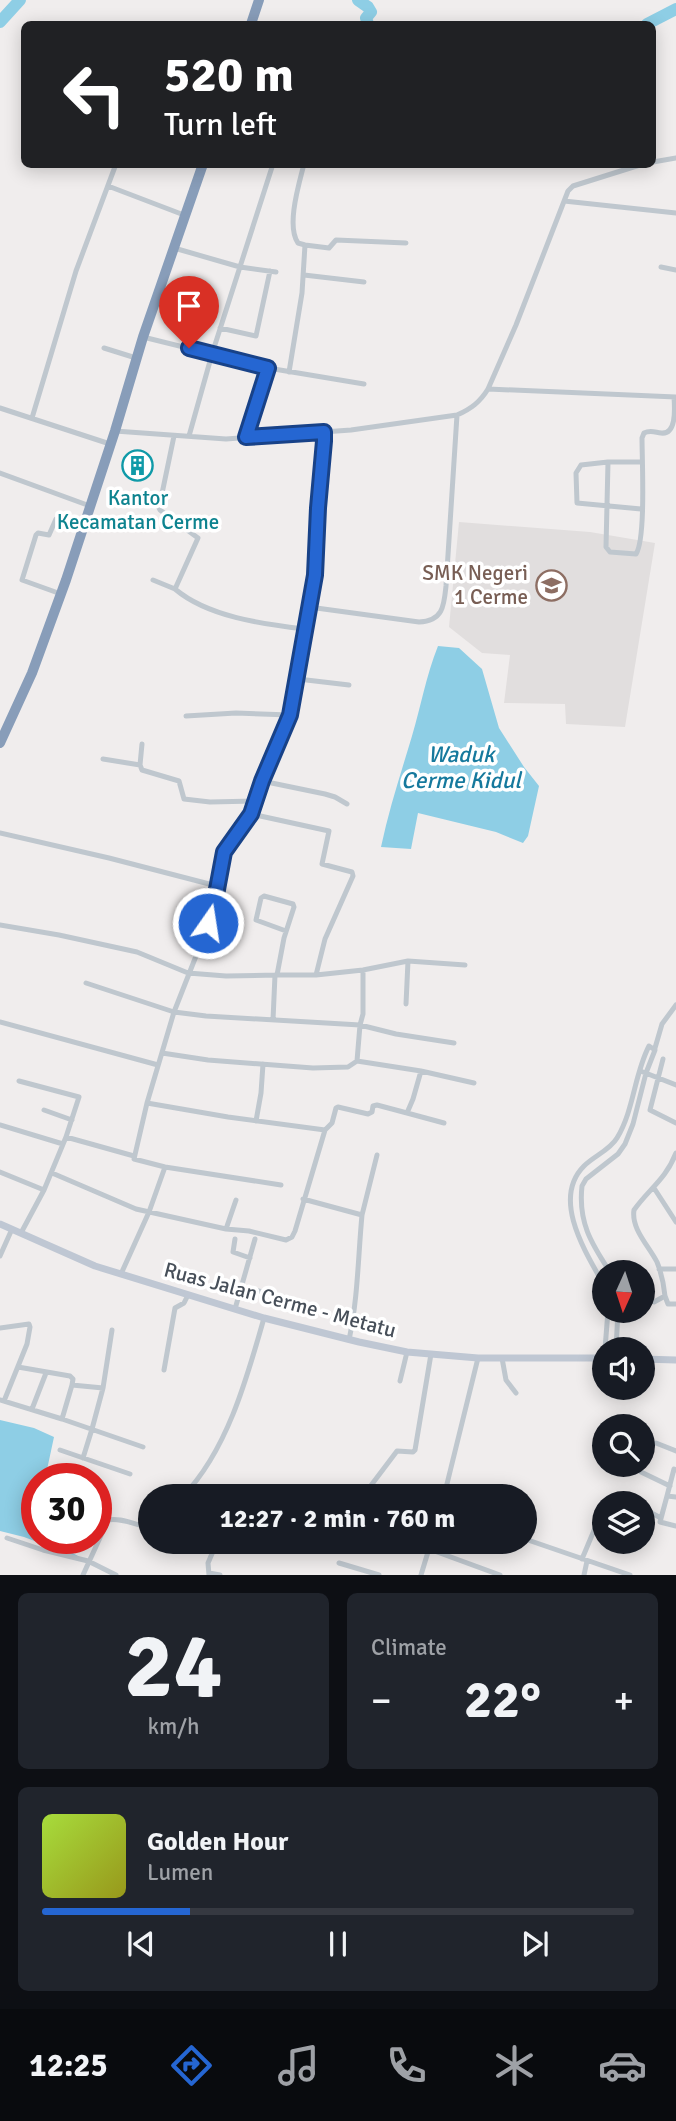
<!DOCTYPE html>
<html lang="en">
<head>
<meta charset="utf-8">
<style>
	:root { --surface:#171b24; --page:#20242c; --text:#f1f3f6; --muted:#9ea1a6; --line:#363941; --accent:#2566d2 }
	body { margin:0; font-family:Signika,sans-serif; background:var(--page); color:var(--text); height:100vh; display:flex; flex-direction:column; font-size:26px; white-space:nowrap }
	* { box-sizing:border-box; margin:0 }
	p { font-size:23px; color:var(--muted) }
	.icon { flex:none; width:38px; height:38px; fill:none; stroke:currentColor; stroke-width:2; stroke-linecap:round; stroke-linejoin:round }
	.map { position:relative; height:1575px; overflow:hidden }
	.panel { display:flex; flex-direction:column; gap:18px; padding:18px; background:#0d0f14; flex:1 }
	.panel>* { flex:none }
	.guide { position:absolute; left:21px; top:21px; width:635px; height:147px; border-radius:10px; box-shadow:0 4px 18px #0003; background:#202124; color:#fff; overflow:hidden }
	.needle { width:46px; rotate:183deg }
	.buttons { position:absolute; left:592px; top:1260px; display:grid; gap:14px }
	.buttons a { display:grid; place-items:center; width:63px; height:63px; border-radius:50%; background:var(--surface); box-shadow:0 4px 18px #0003; font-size:35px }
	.speed { position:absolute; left:21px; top:1463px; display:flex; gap:14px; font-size:35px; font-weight:700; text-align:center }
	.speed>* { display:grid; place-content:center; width:91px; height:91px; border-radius:50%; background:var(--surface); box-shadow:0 4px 18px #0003; line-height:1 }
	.speed .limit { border:10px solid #d22; background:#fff; color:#111 }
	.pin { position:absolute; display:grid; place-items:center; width:60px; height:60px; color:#fff; margin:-72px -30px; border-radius:50% 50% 50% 0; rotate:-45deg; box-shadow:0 0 7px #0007 }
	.pin .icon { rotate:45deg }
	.me { position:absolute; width:77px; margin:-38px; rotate:13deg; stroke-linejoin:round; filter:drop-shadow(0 0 5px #0008) }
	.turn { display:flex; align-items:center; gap:24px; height:147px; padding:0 28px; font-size:32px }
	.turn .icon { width:91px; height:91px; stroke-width:2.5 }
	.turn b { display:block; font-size:49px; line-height:60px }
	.big { font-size:52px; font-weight:700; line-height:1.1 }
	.panel .tile { flex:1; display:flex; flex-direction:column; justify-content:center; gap:10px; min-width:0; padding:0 24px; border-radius:10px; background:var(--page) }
	.panel .dial { align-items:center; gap:0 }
	.dial b { font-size:91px; line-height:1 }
	.song { display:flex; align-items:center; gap:21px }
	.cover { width:84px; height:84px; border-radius:10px; background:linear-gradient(135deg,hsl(80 70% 55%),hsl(60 70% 35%)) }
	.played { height:7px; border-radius:4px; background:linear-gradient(90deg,var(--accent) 25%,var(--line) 25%) }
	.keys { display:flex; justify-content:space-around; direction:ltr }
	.heat { display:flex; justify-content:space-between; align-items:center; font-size:38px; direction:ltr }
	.panel .tiles { flex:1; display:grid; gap:18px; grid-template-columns:1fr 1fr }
	.tile:last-child { grid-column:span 2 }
	.trip { position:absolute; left:138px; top:1484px; width:399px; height:70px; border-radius:35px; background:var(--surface); box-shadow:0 4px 18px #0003; font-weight:700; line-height:70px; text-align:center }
	.dock { display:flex; height:112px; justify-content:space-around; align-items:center; background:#090b0e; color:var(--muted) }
	.dock .icon { width:49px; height:49px }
	.dock .active { color:var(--accent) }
	.dock b { font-size:32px; color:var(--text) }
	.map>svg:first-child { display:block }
	.education { fill:#e1dede }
	.water { fill:#8ecee5 }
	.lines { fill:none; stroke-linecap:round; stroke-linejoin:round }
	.river { stroke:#8ecee5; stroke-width:12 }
	.street { stroke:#bfc7ce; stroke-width:5 }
	.secondary { stroke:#bfc7d3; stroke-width:7 }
	.highway { stroke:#889db9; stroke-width:10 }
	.route-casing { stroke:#184288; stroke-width:18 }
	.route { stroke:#2566d2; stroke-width:12 }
	.labels { text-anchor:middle; stroke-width:7; stroke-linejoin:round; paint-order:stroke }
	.culture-label { font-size:21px; fill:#0d838f; stroke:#fff }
	.education-label { font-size:21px; fill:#785e54; stroke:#fff; text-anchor:end }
	.street-label { font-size:21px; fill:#474f59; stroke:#fff }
	.water-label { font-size:23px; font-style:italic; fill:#16799d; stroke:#fff }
</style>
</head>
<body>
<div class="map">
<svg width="676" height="1575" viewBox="0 0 676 1575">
	<rect width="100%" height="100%" fill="#f0eded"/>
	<!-- education -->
	<path class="education" d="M459,522l131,10 65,11 -30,184 -59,-3 -1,-20 -61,-1 6,-48 -28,-2 -33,-26z"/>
	<!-- water -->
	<path class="water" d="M438,646l21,2 23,21 17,59 25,39 15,19 -11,50 -5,7 -27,-11 -78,-19 -7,36 -30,-2c8,-38 20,-74 31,-111 9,-30 14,-60 26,-90z
		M0,1420l34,8 20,9 -9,42h-8v34l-4,18 4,2v5h9l39,22 -61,-23 -24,-6z"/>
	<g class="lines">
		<!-- river -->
		<path class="river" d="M358,0l10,7 3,5 -5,6 2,6
			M0,22l20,-22
			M647,24l29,-15"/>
		<!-- street -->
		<path class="street" d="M653,162l23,-4
			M304,164c-5,20 -18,62 -6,79l7,2 24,3 7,-8 70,3
			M108,186l76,29
			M564,201l112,12
			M174,248l66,19 36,5
			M661,267l15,3
			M304,275l60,7
			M220,328l36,8 14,-65
			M143,337l125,31 96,16
			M104,348l32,10
			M289,372l13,-79 3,-48
			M488,389l188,8
			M0,408l110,36
			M32,418l44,-147 40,-107
			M115,431l111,8 125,-9 106,-15c14,-6 23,-13 31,-26l28,-64 52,-134 5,-5 70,-22
			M174,436l-15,72 1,2 38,28 -23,51c33,28 88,35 129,40
			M189,436l23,-82 61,-190
			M246,437l22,-69
			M608,462l-2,85 4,5 26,2c10,-15 6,-94 6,-116l2,-5c6,-3 10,-1 17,0 15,2 14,-22 13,-36
			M0,473l90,33
			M641,509l-64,-6 -1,-30 5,-8 27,-3h34
			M153,580l22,9
			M61,594l-39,-14 14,-45 2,-2 11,2 7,-16 27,9
			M309,607l110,15c24,-1 25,-16 27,-36l11,-171
			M298,679l51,6
			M186,716l50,-3 54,2
			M142,744l-2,21 2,5 37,11 5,18 26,3 45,-1
			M103,759l37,6
			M262,781l63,13 10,3 12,7
			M251,814l78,17 -7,33 30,8 1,4 -28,63 -9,36 47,-5 45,-9 57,4
			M0,833l109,25 108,28
			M0,925l59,10 78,17 51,21 38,3 51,-1
			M286,931l-30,-11 5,-22 3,-2 29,8 1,3 -10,31 -7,37h39
			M86,983l88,29 32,4 154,9 3,-11v-44
			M406,1004l2,-43
			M273,1020l2,-45
			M0,1022l158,43
			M655,1048l7,-24 14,-19
			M663,1059l-13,51 26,13
			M357,1061l3,-36 36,9 58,9
			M421,1071l53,12
			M643,1072l33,13
			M19,1081l60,16 -13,40
			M147,1103l81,14 97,13 7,-7 4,-15 2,-1 30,7 4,-2 1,-6 4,-1 30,8 6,-14 8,-28 -64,-10 -9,6 -35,1 -105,-8 -46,-7
			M44,1110l28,10
			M407,1113l37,10
			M256,1121l5,-28 2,-29
			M0,1125l63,19
			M0,1172l44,18
			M52,1173l84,36 90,20 23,2 37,9 6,-3 3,-6 30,-101
			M281,1185l-116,-18 -31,-8 13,-56 27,-91 35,-89 6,-23 9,-48 19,-23 8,-15 11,-33 28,-66 25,-140 3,-67 7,-56 -1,-20
			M654,1188l22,34
			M303,1199l59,16 15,-60
			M226,1229l10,-29
			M21,1233l23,-43 22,-53 68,19
			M235,1239l-2,13 17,6
			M0,1256l12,-27
			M659,1269h17
			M121,1274l28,-62 16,-45
			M604,1285c-18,-32 -53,-86 -20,-119 10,-10 26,-16 33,-28 17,-28 17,-63 32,-92l6,4 -9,23 -13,51 -8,20 -7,10 -32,25 -4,7c-4,36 9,57 28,86
			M242,1286l34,10
			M665,1296l3,8h8
			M642,1298l12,4 11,-6c-1,-10 -4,-24 -8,-34 -8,-16 -26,-33 -23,-52 15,-21 32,-31 42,-57
			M235,1309l20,-70
			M0,1328l29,-4 1,3 -3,17 -23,57
			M349,1340c9,-42 9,-83 13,-125
			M605,1349l3,-38
			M616,1349l2,-38
			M502,1358l4,22 10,13
			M18,1367l52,9 3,3 -1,6 31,3 9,-58
			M164,1370l11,-62 9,-5 4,-8
			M400,1381l7,-29
			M0,1400l62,19 10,-34
			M32,1409l14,-36
			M62,1419l81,28
			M656,1443l20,8
			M60,1450l70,24
			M83,1458l9,-29 11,-41
			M676,1470l-2,-1 -7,27 9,1
			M641,1472l29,14
			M193,1486l31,10
			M183,1496c44,-45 64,-118 81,-178
			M363,1496l34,-45 16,1 2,-2 16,-96
			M444,1496l34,-138
			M667,1496l-7,26 16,4
			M627,1500l6,3
			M96,1501c9,3 11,10 12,19
			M642,1508l19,10
			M7,1538l36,12 45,11 28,14
			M525,1539l105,36
			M429,1549l71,26
			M582,1559l13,-31 3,-5h6
			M339,1563l40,12
			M209,1573l11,2
			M83,1575l25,-55c13,-3 29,6 42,7
			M209,1575l-1,-12 9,-21
			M421,1575l10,-33
			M584,1575l3,-14"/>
		<!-- secondary -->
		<path class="secondary" d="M0,1224l95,42 169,52 95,24 48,10 71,6h126
			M642,1359l34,1"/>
		<!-- highway -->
		<path class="highway" d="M251,24l8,-24
			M0,743l32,-70 34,-93 49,-149 28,-94 60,-173"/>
	</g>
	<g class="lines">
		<defs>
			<path id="route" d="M189,348l79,20 -22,69 78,-5v9l-6,67 -3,67 -25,140 -28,66 -11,33 -27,38 -9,48 -7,23"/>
		</defs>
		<!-- route casing -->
		<use href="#route" class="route-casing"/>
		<!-- route -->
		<use href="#route" class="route"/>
	</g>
	<!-- icons -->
	<defs>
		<symbol id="building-ring" viewBox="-11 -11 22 22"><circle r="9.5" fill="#fff" stroke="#0f9aa8" stroke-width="1.5"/><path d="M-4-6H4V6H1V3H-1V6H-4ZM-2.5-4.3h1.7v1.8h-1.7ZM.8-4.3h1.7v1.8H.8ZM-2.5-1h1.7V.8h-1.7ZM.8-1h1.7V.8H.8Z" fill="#0f9aa8"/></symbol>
		<symbol id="school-ring" viewBox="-11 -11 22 22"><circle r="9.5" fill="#fff" stroke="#8d6e63" stroke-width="1.5"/><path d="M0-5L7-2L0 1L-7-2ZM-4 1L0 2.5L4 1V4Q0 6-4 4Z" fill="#8d6e63"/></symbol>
	</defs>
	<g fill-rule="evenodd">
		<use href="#building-ring" x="120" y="448" width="35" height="35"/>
		<use href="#school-ring" x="534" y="568" width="35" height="35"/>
	</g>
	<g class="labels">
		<!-- culture labels -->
		<g class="culture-label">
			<text x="138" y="505">Kantor<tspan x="138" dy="24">Kecamatan Cerme</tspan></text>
		</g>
		<!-- education labels -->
		<g class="education-label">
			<text x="528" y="580">SMK Negeri<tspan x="528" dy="24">1 Cerme</tspan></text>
		</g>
		<!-- street labels -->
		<g class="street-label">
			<text transform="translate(280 1300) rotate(15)" y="7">Ruas Jalan Cerme - Metatu</text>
		</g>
		<!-- water labels -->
		<g class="water-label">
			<text x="461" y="762">Waduk<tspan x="461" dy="26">Cerme Kidul</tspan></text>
		</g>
	</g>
</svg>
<div class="buttons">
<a><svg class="needle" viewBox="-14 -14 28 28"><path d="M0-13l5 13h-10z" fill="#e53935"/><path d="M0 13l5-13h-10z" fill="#9ea1a6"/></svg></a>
<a><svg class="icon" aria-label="sound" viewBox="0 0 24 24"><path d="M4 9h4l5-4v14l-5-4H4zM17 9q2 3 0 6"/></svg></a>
<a><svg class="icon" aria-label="search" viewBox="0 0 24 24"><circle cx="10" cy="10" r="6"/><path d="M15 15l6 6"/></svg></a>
<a><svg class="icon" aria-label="layers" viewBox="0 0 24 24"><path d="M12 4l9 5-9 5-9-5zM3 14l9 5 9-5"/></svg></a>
</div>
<div class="speed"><div class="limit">30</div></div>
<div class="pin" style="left:189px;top:348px;background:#d93025"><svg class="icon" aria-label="arrive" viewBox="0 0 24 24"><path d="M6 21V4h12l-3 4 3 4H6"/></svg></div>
<svg class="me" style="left:208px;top:923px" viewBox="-20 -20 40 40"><circle r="17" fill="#2566d2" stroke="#fff" stroke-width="3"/><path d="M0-11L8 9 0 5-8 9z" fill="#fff"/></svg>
<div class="trip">12:27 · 2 min · 760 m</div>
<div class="guide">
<div class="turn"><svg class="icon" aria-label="left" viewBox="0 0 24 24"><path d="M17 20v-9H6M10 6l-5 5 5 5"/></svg><div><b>520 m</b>Turn left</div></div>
</div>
</div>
<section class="panel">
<div class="tiles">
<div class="tile dial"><b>24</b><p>km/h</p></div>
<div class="tile"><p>Climate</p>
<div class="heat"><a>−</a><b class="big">22°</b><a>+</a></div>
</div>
<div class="tile">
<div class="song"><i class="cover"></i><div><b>Golden Hour</b><p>Lumen</p></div></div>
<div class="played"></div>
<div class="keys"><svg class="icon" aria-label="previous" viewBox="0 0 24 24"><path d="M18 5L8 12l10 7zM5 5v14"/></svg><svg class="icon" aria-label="pause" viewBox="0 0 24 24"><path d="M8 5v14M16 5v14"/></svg><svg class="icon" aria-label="next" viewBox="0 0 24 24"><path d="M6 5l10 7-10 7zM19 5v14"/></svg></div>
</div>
</div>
</section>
<nav class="dock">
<b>12:25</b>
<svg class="icon active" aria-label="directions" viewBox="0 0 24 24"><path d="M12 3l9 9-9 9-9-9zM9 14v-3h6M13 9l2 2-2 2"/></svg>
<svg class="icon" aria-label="music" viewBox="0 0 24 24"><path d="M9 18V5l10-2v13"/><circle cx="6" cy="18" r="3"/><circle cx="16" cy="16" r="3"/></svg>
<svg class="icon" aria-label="phone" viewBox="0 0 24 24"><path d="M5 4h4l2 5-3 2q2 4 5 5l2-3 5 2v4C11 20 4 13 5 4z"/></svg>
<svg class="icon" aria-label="climate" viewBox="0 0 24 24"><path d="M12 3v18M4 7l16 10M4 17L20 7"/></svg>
<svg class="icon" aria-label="car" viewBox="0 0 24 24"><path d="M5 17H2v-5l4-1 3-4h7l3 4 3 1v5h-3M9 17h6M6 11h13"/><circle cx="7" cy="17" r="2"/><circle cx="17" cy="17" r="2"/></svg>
</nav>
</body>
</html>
